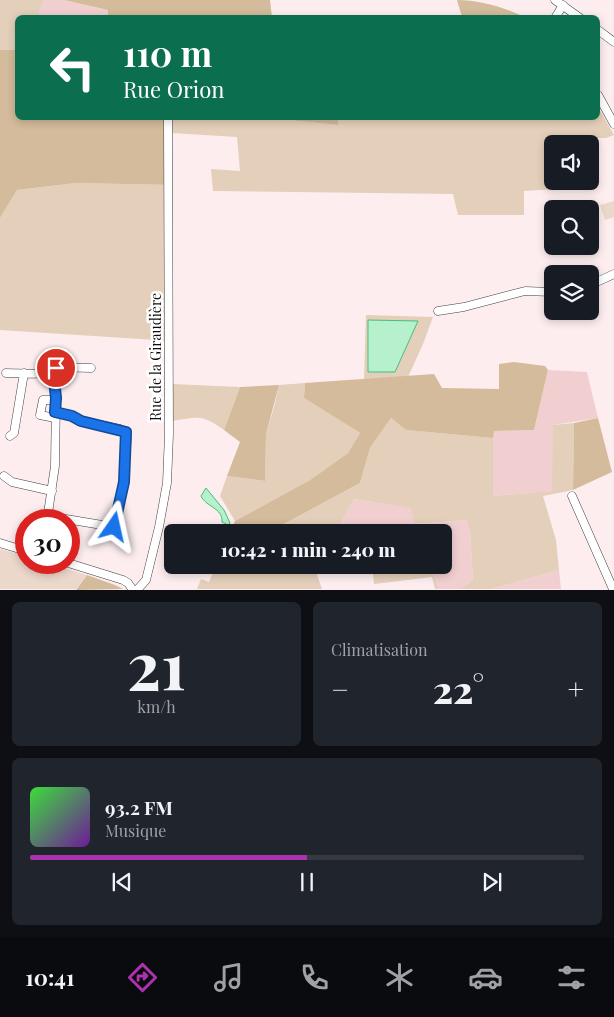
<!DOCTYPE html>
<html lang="fr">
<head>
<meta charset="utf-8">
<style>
	:root { --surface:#171b24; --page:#20242c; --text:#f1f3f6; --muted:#9ea1a6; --line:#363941; --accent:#ac32ae }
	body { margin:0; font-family:"Playfair Display",serif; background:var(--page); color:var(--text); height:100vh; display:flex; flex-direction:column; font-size:19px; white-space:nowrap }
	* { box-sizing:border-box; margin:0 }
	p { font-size:16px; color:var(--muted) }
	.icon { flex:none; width:28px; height:28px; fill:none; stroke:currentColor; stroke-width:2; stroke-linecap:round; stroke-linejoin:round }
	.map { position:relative; height:590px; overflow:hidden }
	.panel { display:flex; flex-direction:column; gap:12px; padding:12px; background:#0d0f14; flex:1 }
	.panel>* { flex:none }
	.guide { position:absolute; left:15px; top:15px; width:585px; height:105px; border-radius:8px; box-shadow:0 2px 8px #0003; background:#0b6e4f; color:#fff; overflow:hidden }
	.buttons { position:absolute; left:544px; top:135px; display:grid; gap:10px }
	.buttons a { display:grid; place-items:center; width:55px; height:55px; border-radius:8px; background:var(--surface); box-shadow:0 2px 8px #0003; font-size:25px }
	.speed { position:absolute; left:15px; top:509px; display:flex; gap:10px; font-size:25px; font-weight:700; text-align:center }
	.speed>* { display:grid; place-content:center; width:65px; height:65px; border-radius:50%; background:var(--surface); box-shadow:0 2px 8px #0003; line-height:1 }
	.speed .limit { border:8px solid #d22; background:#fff; color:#111 }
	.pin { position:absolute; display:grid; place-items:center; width:42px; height:42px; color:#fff; margin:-21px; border:2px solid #fff; border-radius:50%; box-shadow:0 1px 5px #0007 }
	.me { position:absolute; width:55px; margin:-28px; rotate:11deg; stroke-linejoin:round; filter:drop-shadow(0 0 4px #0008) }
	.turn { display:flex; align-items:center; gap:18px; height:105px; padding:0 25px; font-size:22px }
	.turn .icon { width:65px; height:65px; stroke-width:2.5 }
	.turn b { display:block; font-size:35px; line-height:42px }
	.big { font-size:38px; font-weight:800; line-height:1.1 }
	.panel .tile { flex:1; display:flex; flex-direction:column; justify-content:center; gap:8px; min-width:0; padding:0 18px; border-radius:8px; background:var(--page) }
	.panel .dial { align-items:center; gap:0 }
	.dial b { font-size:65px; line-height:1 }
	.song { display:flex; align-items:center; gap:15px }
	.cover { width:60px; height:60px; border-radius:8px; background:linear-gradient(135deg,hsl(120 70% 55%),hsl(280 70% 35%)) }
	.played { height:5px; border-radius:2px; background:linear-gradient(90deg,var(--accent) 50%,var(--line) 50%) }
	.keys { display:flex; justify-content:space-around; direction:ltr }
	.heat { display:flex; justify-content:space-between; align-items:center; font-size:28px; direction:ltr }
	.panel .tiles { flex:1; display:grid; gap:12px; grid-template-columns:1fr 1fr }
	.tile:last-child { grid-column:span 2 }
	.trip { position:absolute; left:164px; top:524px; width:288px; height:50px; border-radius:8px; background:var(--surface); box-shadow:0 2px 8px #0003; font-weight:800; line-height:50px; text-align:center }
	.tab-bar { display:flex; height:80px; justify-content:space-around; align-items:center; background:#090b0e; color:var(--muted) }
	.tab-bar .icon { width:35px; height:35px }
	.tab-bar .active { color:var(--accent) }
	.tab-bar b { font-size:22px; color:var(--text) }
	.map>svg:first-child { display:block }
	.farmland { fill:#f1cfd1 }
	.green { fill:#e4cfba }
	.forest { fill:#d3bb9b }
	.pitch { fill:#ecd7cb }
	.water { fill:#b6f0cd; stroke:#45bf79 }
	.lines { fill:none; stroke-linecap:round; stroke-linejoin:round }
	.minor-casing { stroke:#3f3f3f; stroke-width:9 }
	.minor { stroke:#fff; stroke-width:8 }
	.route-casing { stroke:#114b97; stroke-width:12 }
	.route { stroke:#1a73e8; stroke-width:9 }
	.labels { text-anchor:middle; stroke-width:5; stroke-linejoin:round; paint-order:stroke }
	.street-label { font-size:14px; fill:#0c0c0c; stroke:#fff }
</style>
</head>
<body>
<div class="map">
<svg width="614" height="590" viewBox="0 0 614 590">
	<rect width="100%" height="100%" fill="#fdedef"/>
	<!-- farmland -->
	<path class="farmland" d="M44,0h20l44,10v7l-69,1 1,-9z
		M548,370l39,2 11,46 -45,7v66l-60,5v-65l41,-1z
		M354,499l58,9 3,16 53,-4 2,10 3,50 -13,9h-21l-9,-24h12v-33h-106z
		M559,570l2,19h-69z"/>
	<!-- green -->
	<path class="green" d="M0,0h44l-4,9 -1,8 -21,1 -1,32h-17z
		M598,107l16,28 -8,3h-28l-1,6h-25v37h30l1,4h-27l-1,4 -31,2v24h-66l-5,-21 -240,-3 -2,-22 29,2 -3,-34 -65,-4v-15l107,1 59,6v-7h260z
		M76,183l96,2v156l-172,-11v-112l17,-28z
		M366,315l67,2 -10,27 -15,33 -44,3z
		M305,383l-1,15 56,35 -12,20 -38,27 -75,41 -15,-25 7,-20 38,5 1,-47 8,-27 5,-22z
		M172,384l68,3 -16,43c-23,-16 -25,-13 -52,-9z
		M391,418l15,12 87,8v58l59,-5 1,-66 21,-2 -1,67 -30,6 13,44 3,30 -67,19h-32l13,-9 -3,-49 -3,-11 -52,4 -4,-16 -57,-9 -18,33h-67l91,-49 10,-35z
		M216,565h103l-3,7 6,17h-125l4,-10 8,3z
		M372,565h58l9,24h-4l-3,-12 -58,7z"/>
	<!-- forest -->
	<path class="forest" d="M64,0h206l2,17h-164v-7z
		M457,0c22,0 47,7 67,17h-62z
		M0,50h17l1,68h154v67l-96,-2 -59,7 -17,28z
		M248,118h90v7l-59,-6z
		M514,362l31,4 3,4 -14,60 -40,1 -1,7 -87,-8 -15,-12 -21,30 -10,35 -91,49h-21l-15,-7 2,-4 75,-41 38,-27 12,-20 -56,-35 1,-15 129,-9 8,14 57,1v-25z
		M279,385l-13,49 -1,47 -38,-5 13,-34 -16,-12 16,-43z
		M598,418l14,54 -39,18 1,-67z
		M87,575l28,10 8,4 -47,1z"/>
	<!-- pitch -->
	<path class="pitch" d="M614,201v16l-9,3 -5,-15z
		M0,549l26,7v6l21,1 40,12 -11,14h-76z"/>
	<!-- water -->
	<path class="water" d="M368,320l50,1 -23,51h-27z
		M206,488l18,22 6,13 -2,2 -6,-3c1,-14 -16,-15 -21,-26z"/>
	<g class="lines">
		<defs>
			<path id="minor" d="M555,0l25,18
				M555,18l8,-13
				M598,30l16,12
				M598,95l16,29
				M590,285l24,-11
				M438,311l26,-4 61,-16 27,1
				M6,373c14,0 39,4 50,-6l35,1
				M55,418l-15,-3 3,-15h13
				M10,436l4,-3 10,-60
				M4,476l8,6 40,9
				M572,496l41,93
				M48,516l66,11 10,-45 3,-44 -1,-6 -6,-3 -39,-8 -8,-5 -18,-4
				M47,520l8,-54 1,-68 -3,-28
				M0,543l26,8
				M65,562l58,18 5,3 5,7
				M137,590l9,-10 13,-53 8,-44 2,-49 -1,-315"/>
		</defs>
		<!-- minor casing -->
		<use href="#minor" class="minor-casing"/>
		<!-- minor -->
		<use href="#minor" class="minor"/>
	</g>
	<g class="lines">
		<defs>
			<path id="route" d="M56,368l-3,2 3,28 -1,14 17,4 9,5 45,11 -2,50 -10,45"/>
		</defs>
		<!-- route casing -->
		<use href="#route" class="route-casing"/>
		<!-- route -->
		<use href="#route" class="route"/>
	</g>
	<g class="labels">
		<!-- street labels -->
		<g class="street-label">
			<text transform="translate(156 357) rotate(-90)" y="5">Rue de la Giraudière</text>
		</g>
	</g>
</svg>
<div class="buttons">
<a><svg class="icon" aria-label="sound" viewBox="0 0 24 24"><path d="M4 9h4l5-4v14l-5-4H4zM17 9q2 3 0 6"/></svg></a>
<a><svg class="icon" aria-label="search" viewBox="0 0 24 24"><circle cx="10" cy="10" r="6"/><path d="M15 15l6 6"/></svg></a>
<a><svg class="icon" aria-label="layers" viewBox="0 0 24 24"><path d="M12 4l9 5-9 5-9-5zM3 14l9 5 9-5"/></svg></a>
</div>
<div class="speed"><div class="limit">30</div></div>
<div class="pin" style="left:56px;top:368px;background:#d93025"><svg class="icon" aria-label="arrive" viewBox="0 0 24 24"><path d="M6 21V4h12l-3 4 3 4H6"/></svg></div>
<svg class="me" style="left:114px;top:527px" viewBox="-20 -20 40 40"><path d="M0-17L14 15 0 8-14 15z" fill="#1a73e8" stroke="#fff" stroke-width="4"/></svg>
<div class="trip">10:42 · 1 min · 240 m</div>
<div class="guide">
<div class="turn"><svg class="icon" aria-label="left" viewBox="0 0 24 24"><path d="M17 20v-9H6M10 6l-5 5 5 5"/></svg><div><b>110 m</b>Rue Orion</div></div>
</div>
</div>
<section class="panel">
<div class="tiles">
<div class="tile dial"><b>21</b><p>km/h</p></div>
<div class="tile"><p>Climatisation</p>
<div class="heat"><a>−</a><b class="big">22°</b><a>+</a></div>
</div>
<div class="tile">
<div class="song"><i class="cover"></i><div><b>93.2 FM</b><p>Musique</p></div></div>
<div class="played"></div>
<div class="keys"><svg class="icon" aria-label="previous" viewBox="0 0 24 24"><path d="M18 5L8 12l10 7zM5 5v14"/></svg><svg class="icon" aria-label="pause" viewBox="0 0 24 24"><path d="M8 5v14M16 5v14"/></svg><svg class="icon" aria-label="next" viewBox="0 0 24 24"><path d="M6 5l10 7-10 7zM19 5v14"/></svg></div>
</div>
</div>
</section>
<nav class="tab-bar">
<b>10:41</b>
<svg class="icon active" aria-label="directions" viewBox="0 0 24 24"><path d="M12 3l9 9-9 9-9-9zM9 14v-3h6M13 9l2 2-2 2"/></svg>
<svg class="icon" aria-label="music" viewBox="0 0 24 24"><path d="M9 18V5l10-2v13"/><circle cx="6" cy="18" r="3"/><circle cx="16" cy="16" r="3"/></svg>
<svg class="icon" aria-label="phone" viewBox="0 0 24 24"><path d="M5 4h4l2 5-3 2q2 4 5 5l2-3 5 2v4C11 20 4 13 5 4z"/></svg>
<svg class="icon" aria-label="climate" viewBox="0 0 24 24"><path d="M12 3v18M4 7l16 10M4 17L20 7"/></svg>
<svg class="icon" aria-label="car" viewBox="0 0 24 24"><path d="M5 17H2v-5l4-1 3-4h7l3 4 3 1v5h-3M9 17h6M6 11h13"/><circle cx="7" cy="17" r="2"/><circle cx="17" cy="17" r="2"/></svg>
<svg class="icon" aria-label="filters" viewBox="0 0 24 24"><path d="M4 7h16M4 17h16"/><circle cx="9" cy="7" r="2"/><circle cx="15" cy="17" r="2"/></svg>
</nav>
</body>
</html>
